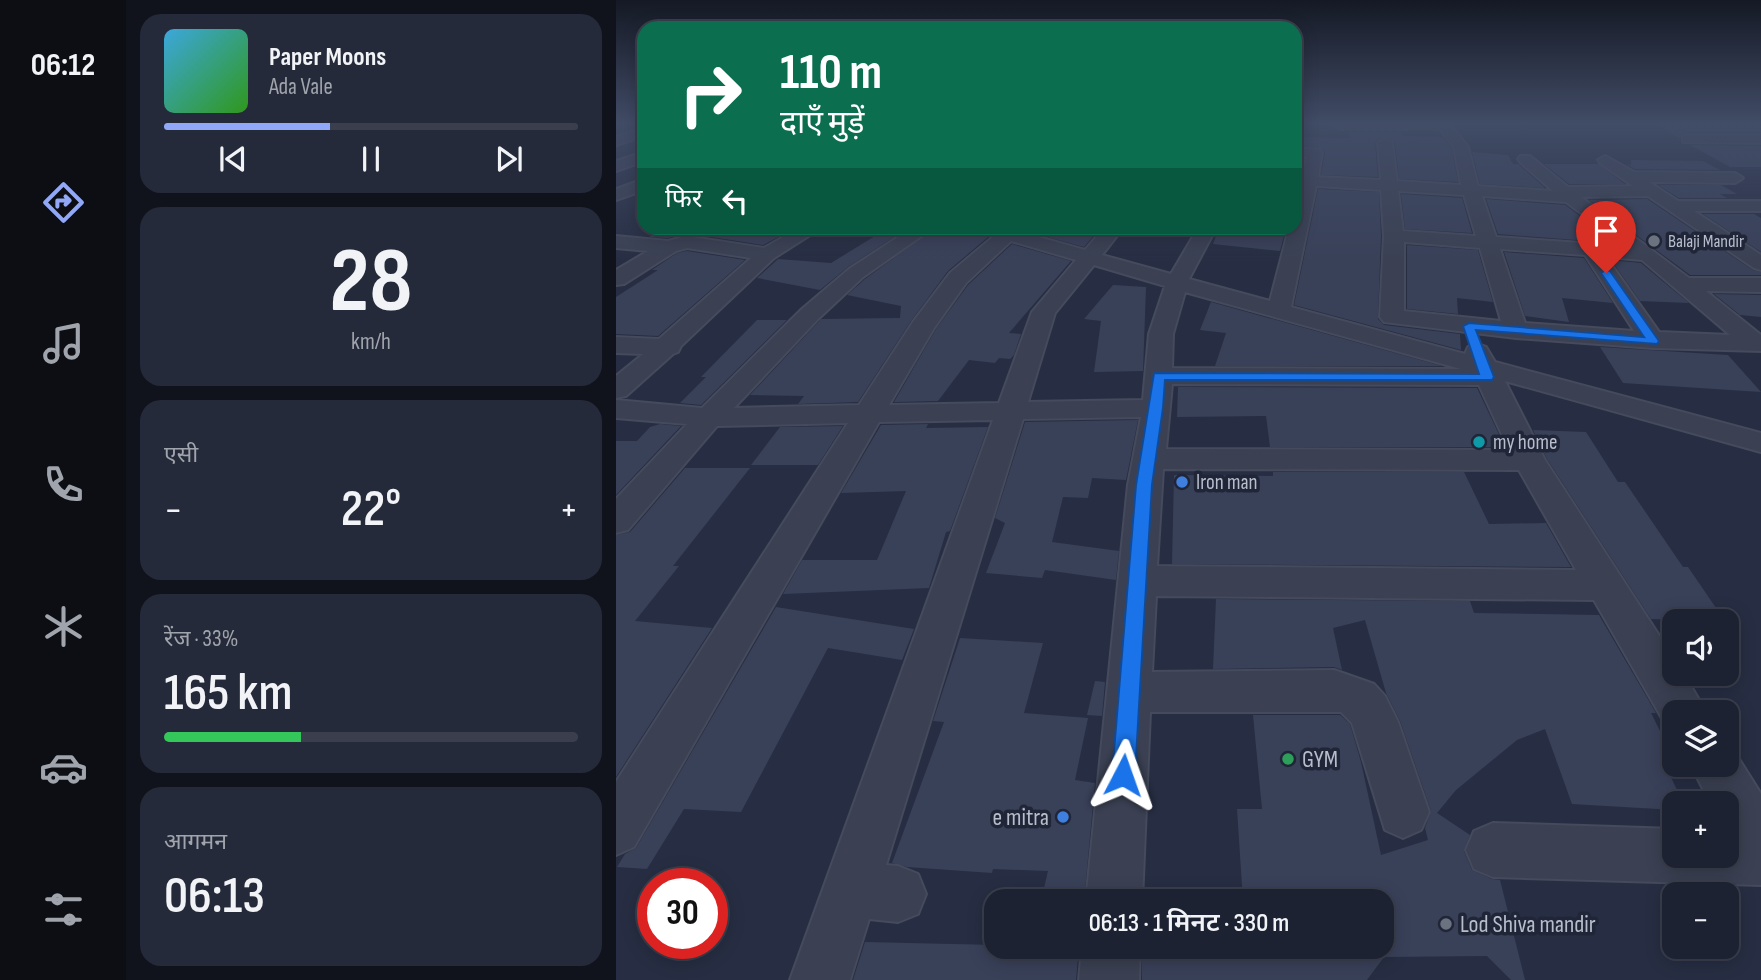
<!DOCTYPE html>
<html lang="hi">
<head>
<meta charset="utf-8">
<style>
	:root { --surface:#1d2232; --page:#252a3a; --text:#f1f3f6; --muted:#a0a4ac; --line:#3b3f4d; --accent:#91a8f9 }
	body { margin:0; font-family:"Sofia Sans Condensed","Noto Sans Devanagari",sans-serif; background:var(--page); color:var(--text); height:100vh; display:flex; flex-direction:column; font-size:26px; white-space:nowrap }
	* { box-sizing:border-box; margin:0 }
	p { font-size:23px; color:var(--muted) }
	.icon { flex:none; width:38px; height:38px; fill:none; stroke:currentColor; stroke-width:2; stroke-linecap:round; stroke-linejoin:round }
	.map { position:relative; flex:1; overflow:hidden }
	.side { display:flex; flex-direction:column; gap:14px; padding:14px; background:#10131c; width:490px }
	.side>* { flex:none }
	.hud { position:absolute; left:21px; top:21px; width:665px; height:214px; border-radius:21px; box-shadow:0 4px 18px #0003,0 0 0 2px var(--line); background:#0b6e4f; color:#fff; overflow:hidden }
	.tools { position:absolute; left:1046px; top:609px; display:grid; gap:14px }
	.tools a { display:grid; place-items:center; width:77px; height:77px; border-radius:14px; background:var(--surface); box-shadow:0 4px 18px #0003,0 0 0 2px var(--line); font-size:35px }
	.speed { position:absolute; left:21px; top:868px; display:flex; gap:14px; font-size:35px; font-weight:700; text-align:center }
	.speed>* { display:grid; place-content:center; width:91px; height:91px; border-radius:50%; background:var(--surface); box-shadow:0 4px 18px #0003,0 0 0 2px var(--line); line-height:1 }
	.speed .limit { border:10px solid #d22; background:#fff; color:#111 }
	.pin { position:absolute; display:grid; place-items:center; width:60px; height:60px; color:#fff; margin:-72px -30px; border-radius:50% 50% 50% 0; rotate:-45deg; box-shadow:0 0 7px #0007 }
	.pin .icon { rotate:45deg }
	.me { position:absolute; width:77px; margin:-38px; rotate:4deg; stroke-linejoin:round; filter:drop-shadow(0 0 5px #0008) }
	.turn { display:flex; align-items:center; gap:24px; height:147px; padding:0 28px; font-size:32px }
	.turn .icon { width:91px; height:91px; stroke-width:2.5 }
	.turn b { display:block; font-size:49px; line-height:60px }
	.then { display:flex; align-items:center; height:66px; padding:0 28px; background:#0003; gap:14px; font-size:26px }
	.big { font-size:52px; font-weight:600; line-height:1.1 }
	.side .tile { flex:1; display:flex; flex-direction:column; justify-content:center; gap:10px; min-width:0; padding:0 24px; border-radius:21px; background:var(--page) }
	.side .dial { align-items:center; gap:0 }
	.dial b { font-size:91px; line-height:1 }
	.song { display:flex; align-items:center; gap:21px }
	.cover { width:84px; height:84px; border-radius:10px; background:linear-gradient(135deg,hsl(200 70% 55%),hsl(110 70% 35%)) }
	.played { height:7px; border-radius:4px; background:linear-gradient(90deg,var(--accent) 40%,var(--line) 40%) }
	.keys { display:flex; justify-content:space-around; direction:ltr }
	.heat { display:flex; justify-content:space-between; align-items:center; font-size:38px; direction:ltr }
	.charge { height:10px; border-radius:5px; background:linear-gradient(90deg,#34c759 33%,var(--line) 0) }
	.trip { position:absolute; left:368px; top:889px; width:410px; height:70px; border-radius:21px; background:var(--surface); box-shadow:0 4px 18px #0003,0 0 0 2px var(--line); font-weight:600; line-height:70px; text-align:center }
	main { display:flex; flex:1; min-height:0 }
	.tab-bar { display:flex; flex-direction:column; width:126px; justify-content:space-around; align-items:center; background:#0c0e14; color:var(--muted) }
	.tab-bar .icon { width:49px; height:49px }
	.tab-bar .selected { color:var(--accent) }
	.tab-bar b { font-size:32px; color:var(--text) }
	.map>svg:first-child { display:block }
	.building { fill:#394159 }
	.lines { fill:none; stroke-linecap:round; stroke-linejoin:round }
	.minor-casing { stroke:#454a5c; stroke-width:4 }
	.minor { fill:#3b4153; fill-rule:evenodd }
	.route { fill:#1a73e8; stroke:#114b97; stroke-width:2 }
	.worship-dot { fill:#6b7280; stroke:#202638; stroke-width:2.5 }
	.culture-dot { fill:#0f9aa8; stroke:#202638; stroke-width:2.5 }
	.shop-dot { fill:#3f7fe0; stroke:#202638; stroke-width:2.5 }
	.leisure-dot { fill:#2e9e5b; stroke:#202638; stroke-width:2.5 }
	.labels { text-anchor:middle; stroke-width:7; stroke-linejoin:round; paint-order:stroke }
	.far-poi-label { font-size:18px; fill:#b8bdcc; stroke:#202638; text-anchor:start }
	.poi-label { font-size:21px; fill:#b8bdcc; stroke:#202638; text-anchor:start }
	.near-poi-label { font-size:24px; fill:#b8bdcc; stroke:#202638; text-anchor:start }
</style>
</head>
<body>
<main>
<nav class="tab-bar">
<b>06:12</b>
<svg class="icon selected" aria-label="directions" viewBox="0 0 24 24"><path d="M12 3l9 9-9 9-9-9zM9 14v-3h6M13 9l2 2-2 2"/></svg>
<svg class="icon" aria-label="music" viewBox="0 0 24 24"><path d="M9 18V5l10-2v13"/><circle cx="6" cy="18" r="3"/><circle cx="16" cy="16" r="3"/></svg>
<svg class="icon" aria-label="phone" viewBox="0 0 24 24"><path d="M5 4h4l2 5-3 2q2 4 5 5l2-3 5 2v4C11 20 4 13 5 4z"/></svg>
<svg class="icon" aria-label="climate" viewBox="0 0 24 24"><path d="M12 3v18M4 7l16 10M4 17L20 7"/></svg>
<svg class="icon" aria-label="car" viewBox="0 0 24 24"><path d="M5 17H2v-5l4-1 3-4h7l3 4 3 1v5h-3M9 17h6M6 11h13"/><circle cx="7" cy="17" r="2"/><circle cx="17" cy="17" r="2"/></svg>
<svg class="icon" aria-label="filters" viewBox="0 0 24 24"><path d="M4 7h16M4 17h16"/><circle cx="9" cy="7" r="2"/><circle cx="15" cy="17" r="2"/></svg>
</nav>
<section class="side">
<div class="tile">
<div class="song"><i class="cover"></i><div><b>Paper Moons</b><p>Ada Vale</p></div></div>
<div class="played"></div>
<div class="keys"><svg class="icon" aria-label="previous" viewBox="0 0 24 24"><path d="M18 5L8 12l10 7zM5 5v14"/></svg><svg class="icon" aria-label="pause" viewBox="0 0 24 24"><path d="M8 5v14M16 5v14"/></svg><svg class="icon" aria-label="next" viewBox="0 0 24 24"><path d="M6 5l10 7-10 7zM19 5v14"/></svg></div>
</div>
<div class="tile dial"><b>28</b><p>km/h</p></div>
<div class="tile"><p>एसी</p>
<div class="heat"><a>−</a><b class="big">22°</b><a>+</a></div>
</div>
<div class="tile"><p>रेंज · 33%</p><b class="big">165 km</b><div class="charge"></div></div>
<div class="tile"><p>आगमन</p><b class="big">06:13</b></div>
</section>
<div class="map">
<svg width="1145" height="980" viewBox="0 0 1145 980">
	<rect width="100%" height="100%" fill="#272e43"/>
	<!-- building -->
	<path class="building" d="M1042,124h103v8h-73l-7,2 -1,5z
		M733,132h52l1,4 41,1 9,12 6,33 -59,-3 -4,-36 -9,-6 -11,6 3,34 -57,-2 4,-22 -3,-4 -27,-4v-8l55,1z
		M1074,145l71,1v21h-31z
		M856,152l36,3 5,9h5l27,24 -65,-4z
		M1015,160l72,1 17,9 -85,-1 -9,-5 5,1z
		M928,164h54l27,20h-56z
		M1042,185h63l16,9h-17l7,4h-48z
		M702,189l61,3 2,44 -3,83 6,6 76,9 1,16 -167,-45z
		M785,194l61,4 10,35 -67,-4z
		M870,199l79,6 51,38 -118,-9z
		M1031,199l106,71 8,2v3h-71l-101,-75z
		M1087,214h51l7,4v34z
		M52,228h127l-32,17 -77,-12 -18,5 -19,-1z
		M272,228h20l-60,39 -28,23 -63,-12 21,-19 53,4z
		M319,228h39l4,7 10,2 -40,34 -37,50 -53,81 -60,2 6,-8 -54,-1 71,-76 79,-1 1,-12 -54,-11 18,-16z
		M411,228h30l40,4 -13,15 -59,-16z
		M603,228h67l-6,23 -67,-7z
		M396,244l59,17 -62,72 12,1 -7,21 -4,4 -11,-1 -4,5 -26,-3 -31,41 -44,1 42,-73 32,-44z
		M791,245l71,5 15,52 -36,-4 1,16 -51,-5z
		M71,251l58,9 -87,76 -42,-2v-37l42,-27h-6l25,-17z
		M888,252l80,6 29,45 -51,-5 7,24 -44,-6z
		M995,260l30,3 48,40 -49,-2z
		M497,285l33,2 -3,84 -49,1 7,-51 -17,-2z
		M1098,294l47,1v22l-21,-2z
		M595,302l231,64h-227l11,-33 -26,-3z
		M141,320h30l-86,85 -21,-2 26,-26h-5z
		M984,347l128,8 33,37 -138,-9z
		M562,387l299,1 28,59h-235l-4,-31 -89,1z
		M522,420l-12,60 -34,-2 -4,20 -25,-1 -11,45 67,9 -3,29 -71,-10 -3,8 -56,-5 19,-50 -10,-5 30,-96z
		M44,424l21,2 -65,69v-54h21l13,-14z
		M312,424l-2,4 62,-1 -38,104 -4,1 -17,56 -146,6 19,-34h75l29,-69 -65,2 40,-68z
		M227,426l-25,39h-67l29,-38z
		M917,430l53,2 32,50h7l58,85h5l37,54 -74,-2 -104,-160z
		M69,468h65l-77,98h6l-44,55 77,7 -96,149v-242l14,-3z
		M657,472h191l25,52 57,-1 25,44 -399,-3 2,-89 99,1z
		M600,599l254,2 4,12 125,2 57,98h-5l32,63 -13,-1 13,28h-8v7l-103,-6 -27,-75 -28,11 -61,50 -19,23 33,22 -6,16 8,19 20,9 8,1 25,100h-14l-24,-24 -103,1 -17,23h-225v-33h239v-46h-138l-6,-92h25l-9,-94h87l10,9 11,38 20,93 47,-15 -3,-12 6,-17 -31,-90 -14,-28 -21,-73 -32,8 9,42 -8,-3 -121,2z
		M160,607l138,22 -12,31 -74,-12 -87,164 -57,-3 -37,60 -30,-2 8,-13 11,-6z
		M344,638l83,5 -19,70 64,5 -13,62 20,3 -11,118h-43l7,-30 -55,-2 -1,4 -85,-6 -15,-4 52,-141 -11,-1z
		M479,681l10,1 -3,34 -15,-1z
		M249,942l214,5 -3,33h-223z"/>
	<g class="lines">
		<defs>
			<path id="minor" d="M834,124l18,23 10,39 75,5 -33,-29 -2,-3 2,-3h10l38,31 65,-1 -33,-23 -2,-3 7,-4 29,16 101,1 8,5 -8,5 -86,-1 29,19h83v10h-67l67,44v15l-7,-2 -106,-72 -67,1 108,81h72v14l-55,-1 55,44v16l-108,-3 -137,-10 -132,-16 -4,-5 4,-81 -3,-46 -65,-4 -25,121 174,47 3,-7 9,-3 9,3 9,15 266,71v19l-256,-71 40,79 130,200v14h9l22,38h-31v18l-8,-3 -73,-127 -438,-4 -4,76 182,-2 40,14 11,12 13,26 31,90 -8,18 -18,8 -18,-8 -33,-107 -11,-11h-191l-8,189h-56l42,-416 13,-68 -118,2 -137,446 12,1 20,8 8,20 -8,20 -20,8 -29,-3 -19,61h-60l203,-560 -114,2 -245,425 -18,8v-73l232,-359 -131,3 -89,104 -12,3v-34l71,-75 -71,-6v-18l86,8 100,-99 47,-40 63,-41h21l-70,49 -45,42 -84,89 125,-3 54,-83 37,-49 44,-37 -15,-4 -2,-4h47l-3,4 64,18 19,-22h19l-21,27 69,19 27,-46h18l-27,51 81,22 19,-73h6v-25l5,-18h-5v-10l7,1 5,-19 -12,-1v-8l25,2 2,3 -4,24 63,3 -3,-37 7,-4 7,4 5,38 64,4 -7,-38 -14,-18h-100l-6,-4zM782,191l66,4 12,41 -73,-5zM866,196l84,6 59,44 -129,-9zM395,241l65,19 -44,52 -33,91 -110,2 45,-77 32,-45zM788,242l76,6 21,73 -97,-10zM884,249l85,6 49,76 -109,-8zM990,257l36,3 88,75 -71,-3zM478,265l71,21 -16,48 -6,66 -115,2 27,-89zM569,292l276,77 -289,-1 1,-34zM556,384l307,1 30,65 -343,-1zM547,469l356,1 57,100 -419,-4z
				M28,128v8l-28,9v-8z
				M1072,135h73v8l-78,-1v-6z
				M28,152v9l-28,10v-10z
				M28,179v11l-28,10v-11z
				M183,228h22l-47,30 -93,88 -3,6 -5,2 -47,42 -10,2v-22l27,-22 -27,-1v-16l43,2 92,-81 -64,-10 -11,3 -52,33 -8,1v-15l32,-19 -32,-3v-12l52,5 18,-5 78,12z
				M1111,746l5,2 29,46v91l-268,-8 -19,-8 -8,-19 8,-19 19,-8 182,6v27h52v-53h-17l-19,-38h36z
				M466,947h58l-1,33h-60z"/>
		</defs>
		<!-- minor casing -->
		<use href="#minor" class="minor-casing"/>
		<!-- minor -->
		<use href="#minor" class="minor"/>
	</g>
	<!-- sky -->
	<linearGradient id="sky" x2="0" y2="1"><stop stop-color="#151925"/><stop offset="0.47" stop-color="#414c66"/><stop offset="1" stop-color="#414c66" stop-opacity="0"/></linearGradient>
	<rect width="1145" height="262" fill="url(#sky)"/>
	<!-- route -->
	<path class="route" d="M990,270l4,1 49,70 -2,3 -181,-14 18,47 -2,3h-327l-2,28 -11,77 -17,290 -3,8 -9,3 -8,-3 -3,-8 24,-290 18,-112 325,1 -16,-48 6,-3 175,14 -43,-64z"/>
	<!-- markers -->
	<g class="worship-dot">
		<circle cx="1038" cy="241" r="7"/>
		<circle cx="830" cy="924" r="7"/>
	</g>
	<circle class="culture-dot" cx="863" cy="442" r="7"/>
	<g class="shop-dot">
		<circle cx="566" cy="482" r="7"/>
		<circle cx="447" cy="817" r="7"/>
	</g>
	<circle class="leisure-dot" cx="672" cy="759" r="7"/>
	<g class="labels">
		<!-- far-poi labels -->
		<g class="far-poi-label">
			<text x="1052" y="247">Balaji Mandir</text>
		</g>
		<!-- poi labels -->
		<g class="poi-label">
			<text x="877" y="449">my home</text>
			<text x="580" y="489">Iron man</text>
		</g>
		<!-- near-poi labels -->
		<g class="near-poi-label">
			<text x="686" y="767">GYM</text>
			<text x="433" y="825" text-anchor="end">e mitra</text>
			<text x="844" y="932">Lod Shiva mandir</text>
		</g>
	</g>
</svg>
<div class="tools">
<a><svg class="icon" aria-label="sound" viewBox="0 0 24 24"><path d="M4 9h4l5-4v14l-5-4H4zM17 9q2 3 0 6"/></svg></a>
<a><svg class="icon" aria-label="layers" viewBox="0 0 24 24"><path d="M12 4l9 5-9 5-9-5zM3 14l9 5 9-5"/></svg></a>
<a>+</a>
<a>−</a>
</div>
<div class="speed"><div class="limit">30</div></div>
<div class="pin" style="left:990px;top:273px;background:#d93025"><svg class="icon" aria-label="arrive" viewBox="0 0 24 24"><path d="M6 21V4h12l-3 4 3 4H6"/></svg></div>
<svg class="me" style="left:507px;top:775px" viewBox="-20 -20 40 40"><path d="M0-17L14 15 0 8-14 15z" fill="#1a73e8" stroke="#fff" stroke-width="4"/></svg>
<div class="trip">06:13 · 1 मिनट · 330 m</div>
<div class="hud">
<div class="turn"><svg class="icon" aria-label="right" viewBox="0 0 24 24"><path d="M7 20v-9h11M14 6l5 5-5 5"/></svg><div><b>110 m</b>दाएँ मुड़ें</div></div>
<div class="then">फिर<svg class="icon" aria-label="left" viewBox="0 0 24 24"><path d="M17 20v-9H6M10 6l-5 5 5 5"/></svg></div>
</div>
</div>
</main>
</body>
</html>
